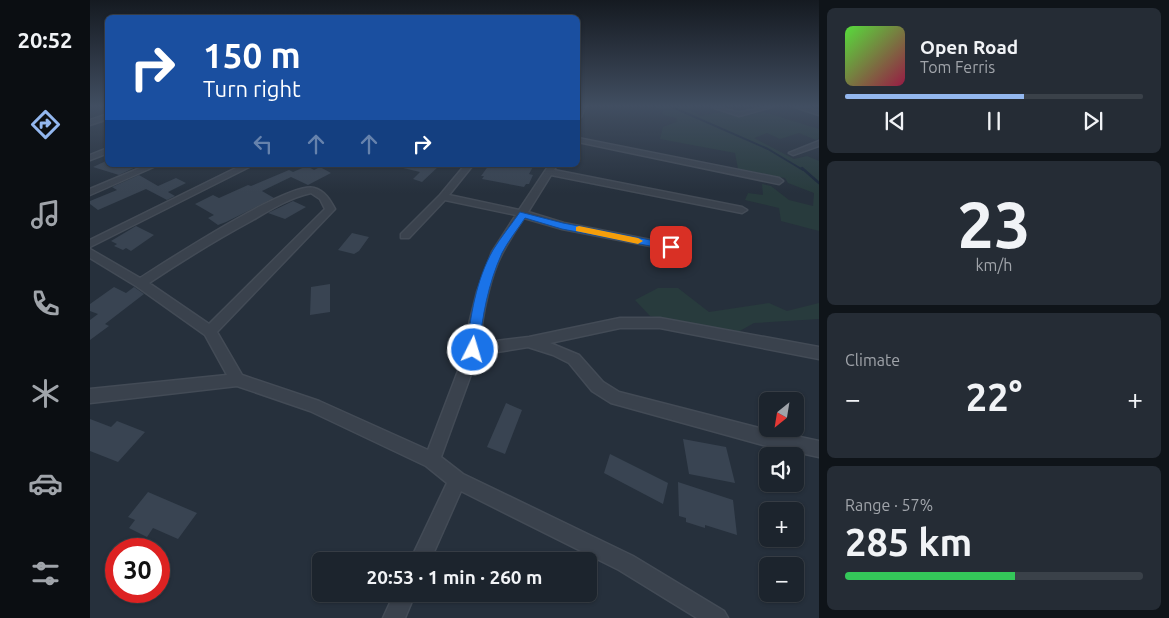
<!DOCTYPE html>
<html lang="en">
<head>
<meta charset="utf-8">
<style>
	:root { --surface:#1c242d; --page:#252c35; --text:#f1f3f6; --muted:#a0a4aa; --line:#3a4149; --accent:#93b7ef }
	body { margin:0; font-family:Ubuntu,sans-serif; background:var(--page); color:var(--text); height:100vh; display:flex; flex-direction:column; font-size:19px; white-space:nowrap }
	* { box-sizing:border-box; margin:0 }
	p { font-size:16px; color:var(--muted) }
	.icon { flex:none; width:28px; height:28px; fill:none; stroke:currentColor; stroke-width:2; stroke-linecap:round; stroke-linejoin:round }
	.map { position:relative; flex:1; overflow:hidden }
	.sheet { display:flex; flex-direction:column; gap:8px; padding:8px; background:#0f1419; width:350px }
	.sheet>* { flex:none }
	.hud { position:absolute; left:15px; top:15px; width:475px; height:152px; border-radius:8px; box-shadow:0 1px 4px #0004,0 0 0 1px var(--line); background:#1a4fa0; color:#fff; overflow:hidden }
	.needle { width:32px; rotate:210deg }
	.controls { position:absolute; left:669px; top:392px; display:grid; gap:10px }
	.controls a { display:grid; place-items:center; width:45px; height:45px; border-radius:8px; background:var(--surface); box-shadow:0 1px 4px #0004,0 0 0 1px var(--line); font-size:25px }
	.speed { position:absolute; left:15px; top:538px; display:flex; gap:10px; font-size:25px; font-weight:700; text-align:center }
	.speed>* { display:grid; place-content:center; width:65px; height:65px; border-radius:50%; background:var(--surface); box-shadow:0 1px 4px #0004,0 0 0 1px var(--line); line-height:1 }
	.speed .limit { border:8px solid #d22; background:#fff; color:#111 }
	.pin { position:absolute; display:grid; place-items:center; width:42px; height:42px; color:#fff; margin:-21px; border-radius:10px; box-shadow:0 2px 8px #0006 }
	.me { position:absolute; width:55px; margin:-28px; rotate:5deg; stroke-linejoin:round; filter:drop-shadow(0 0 4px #0008) }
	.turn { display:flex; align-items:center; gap:18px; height:105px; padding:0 15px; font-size:22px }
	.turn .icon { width:65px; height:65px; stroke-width:2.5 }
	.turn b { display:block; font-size:35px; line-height:42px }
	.lanes { display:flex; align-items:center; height:48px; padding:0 15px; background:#0003; justify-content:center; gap:25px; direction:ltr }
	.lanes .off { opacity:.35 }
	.big { font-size:38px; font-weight:700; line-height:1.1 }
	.sheet .widget { flex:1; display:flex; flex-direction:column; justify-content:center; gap:8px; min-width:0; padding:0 18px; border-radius:8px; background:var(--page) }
	.sheet .dial { align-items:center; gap:0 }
	.dial b { font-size:65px; line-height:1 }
	.song { display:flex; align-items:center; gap:15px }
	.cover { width:60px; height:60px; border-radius:8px; background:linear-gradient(135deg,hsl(110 70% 55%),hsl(340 70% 35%)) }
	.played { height:5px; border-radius:2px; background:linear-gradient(90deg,var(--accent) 60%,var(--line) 60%) }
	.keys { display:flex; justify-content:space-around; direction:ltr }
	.heat { display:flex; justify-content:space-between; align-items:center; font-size:28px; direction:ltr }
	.charge { height:8px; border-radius:4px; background:linear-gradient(90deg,#34c759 57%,var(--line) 0) }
	.trip { position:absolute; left:222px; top:552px; width:285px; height:50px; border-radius:8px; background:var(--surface); box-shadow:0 1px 4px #0004,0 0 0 1px var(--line); font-weight:700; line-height:50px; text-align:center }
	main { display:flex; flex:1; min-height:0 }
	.dock { display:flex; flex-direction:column; width:90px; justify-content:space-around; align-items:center; background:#0b0e12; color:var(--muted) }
	.dock .icon { width:35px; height:35px }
	.dock .selected { color:var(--accent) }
	.dock b { font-size:22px; color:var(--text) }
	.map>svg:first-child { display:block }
	.green { fill:#283b3d }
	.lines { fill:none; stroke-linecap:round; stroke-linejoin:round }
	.stream-far1 { stroke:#1a2739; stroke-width:2 }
	.stream { stroke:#1a2739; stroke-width:2.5 }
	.building { fill:#394452 }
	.minor-casing { stroke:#434b56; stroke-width:3 }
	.minor { fill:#3a424d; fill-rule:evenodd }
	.route { fill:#1a73e8; stroke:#114b97 }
	.slow { fill:#f59e0b }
</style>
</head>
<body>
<main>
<nav class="dock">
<b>20:52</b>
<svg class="icon selected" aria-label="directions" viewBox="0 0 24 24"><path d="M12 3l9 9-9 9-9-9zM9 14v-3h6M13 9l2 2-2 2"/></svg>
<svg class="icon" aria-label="music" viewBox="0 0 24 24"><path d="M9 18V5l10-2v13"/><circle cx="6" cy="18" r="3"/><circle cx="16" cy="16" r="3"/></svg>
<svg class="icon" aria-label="phone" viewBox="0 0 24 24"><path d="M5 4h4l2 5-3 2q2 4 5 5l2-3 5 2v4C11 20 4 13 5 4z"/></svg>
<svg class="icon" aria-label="climate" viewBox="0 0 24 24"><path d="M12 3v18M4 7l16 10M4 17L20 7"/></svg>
<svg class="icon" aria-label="car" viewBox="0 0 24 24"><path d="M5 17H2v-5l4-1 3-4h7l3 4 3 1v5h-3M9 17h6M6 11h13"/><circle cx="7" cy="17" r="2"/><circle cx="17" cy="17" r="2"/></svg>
<svg class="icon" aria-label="filters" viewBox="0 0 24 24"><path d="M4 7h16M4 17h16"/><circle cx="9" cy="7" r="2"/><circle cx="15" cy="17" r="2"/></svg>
</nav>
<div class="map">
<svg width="729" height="618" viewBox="0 0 729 618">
	<rect width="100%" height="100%" fill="#26303c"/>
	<!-- green -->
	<path class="green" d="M565,107h37l4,2 -5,2 10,5 22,-4 21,4 20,-4 55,17v9l-3,2 -17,-7 -19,6 -13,-6 -13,5 40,21 13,-3 12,5v70l-38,-10 -2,-13 -34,-8 3,-7 15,2 -1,-11 9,2 18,14 24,6 1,-13 -26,-10 -3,-5 -47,-9 -3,-16 -75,-14 3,-12 13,-5 1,-4 -14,-3v-6z
		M568,288h20l31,24 60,-9 18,8 32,-8v16l-65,4 -16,9 -88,-16 -15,-16z"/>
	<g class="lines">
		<!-- stream-far1 -->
		<path class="stream-far1" d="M582,107l96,42 35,21"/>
		<!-- stream -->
		<path class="stream" d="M712,168l17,15"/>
	</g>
	<!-- building -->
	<path class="building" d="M18,160v5h32l-21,10 -26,-8z
		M314,165h36l-18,17 -9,-3 7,-7 -17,-4z
		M399,165h45l-5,9 4,1 -4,9h-3l-2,3 -42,-8 2,-3h-3z
		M217,166l7,4 6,-3 11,6 -23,12 -17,-8 -29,14 12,7 -48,24 -8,3 -10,-7 6,-3 -19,-11 18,-9 6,3 29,-13 3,1 38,-16 4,2z
		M49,175l19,11 18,-8 10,5 -18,9 7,4 -8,4 -21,-11 -48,21 -8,-6v-3l27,-11 -5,-3z
		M203,201l13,6 -21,12 -17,-6z
		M46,226l18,9 -23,16 -5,-3 -3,2 -9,-4 3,-2 -6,-3z
		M262,233l17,4 -10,14 -5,3 -16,-4z
		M240,284v28l-20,3 1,-28z
		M24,287l12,6 8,-6 10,7 -39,30 4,2 -19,14v-20l8,-6 -8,-3v-7z
		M416,403l16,7 -17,44 -18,-7z
		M0,419l21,8 6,-6 28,11 -27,30 -28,-11z
		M593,439l43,8 9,36 -46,-9z
		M520,454l58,29 -5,21 -59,-31z
		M588,482l55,18 4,35 -32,-10v3l-19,-6v-4l-7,-2z
		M58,492l49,21 -19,26 -25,-11 -6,9 -18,-9 6,-8 -7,-3z"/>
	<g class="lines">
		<defs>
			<path id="minor" d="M489,107h6l-4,10h-3z
				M622,107c9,0 19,5 28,5 11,-1 21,-5 32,-5l-33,9z
				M705,107h10l14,4v4z
				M18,114v5l-18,6v-5z
				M488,138l201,40 4,3 -4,3 -201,-42z
				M729,141v5l-26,9 -4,-2z
				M18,148v5l-18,7v-5z
				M57,165h11l-68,30v-6z
				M152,165h11l-163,82v-7z
				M375,165h8l-24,30 70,15 30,-45h8l-3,5 188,37 5,3 -5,3 -191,-38 -23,37 36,11 107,21 5,3 -5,3 -109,-21 -38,-11c-7,10 -14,21 -20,32 -14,24 -22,66 -24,93l49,-6 91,-19h40l159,29v12l-159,-31h-40l-70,15 29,12 24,27 16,10 144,37 56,12v16l-56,-12 -152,-42 -19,-12 -23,-28 -16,-8 -25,-8 -50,8 -37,102 22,17 170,82 91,55 4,7h-31l-78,-48 -158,-79 -31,70h-20l37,-78 -21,-17 -116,-55 -73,-25 -147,17v-14l137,-14 -22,-40 -69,-49 -46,-28v-9l50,29c27,-17 149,-97 174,-90 11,3 16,12 21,21l-118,123 25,43 77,26 109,49 38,-100 3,-26 8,-32 15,-40 24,-37 -71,-15 -36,38h-8v-4l39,-39zM221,193l9,6 5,10 -116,115 -60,-41c33,-22 67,-43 102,-62 19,-11 38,-23 60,-28z
				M304,594h21l-10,24h-22z"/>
		</defs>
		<!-- minor casing -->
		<use href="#minor" class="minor-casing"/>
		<!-- minor -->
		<use href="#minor" class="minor"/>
	</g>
	<!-- sky -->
	<linearGradient id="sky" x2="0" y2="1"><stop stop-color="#151a21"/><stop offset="0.55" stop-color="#414e61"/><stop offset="1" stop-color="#414e61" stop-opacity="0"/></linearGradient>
	<rect width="729" height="193" fill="url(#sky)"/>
	<!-- route -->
	<path class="route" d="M430,212l43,11 108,21 5,3 -5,3 -109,-21 -37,-11c-7,11 -17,23 -23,35 -14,31 -20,64 -23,97l-2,4h-8l-2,-4c3,-33 9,-70 26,-100 8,-13 18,-25 27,-38z"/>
	<!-- slow -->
	<path class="slow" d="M489,226l59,12 5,3 -5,3 -62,-13v-4z"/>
</svg>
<div class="controls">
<a><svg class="needle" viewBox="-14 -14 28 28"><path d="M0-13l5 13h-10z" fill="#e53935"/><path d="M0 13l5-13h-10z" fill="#a0a4aa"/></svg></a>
<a><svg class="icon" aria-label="sound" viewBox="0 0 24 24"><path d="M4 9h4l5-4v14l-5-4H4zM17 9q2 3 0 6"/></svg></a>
<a>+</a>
<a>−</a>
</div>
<div class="speed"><div class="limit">30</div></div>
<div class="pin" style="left:581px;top:247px;background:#d93025"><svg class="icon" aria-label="arrive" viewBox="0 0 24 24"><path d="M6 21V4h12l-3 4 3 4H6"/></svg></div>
<svg class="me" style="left:383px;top:350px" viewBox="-20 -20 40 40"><circle r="17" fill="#1a73e8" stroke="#fff" stroke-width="3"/><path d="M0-11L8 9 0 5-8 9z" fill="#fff"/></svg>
<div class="trip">20:53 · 1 min · 260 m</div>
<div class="hud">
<div class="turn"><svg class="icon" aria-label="right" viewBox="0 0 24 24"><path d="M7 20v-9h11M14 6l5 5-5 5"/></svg><div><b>150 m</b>Turn right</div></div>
<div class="lanes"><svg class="icon off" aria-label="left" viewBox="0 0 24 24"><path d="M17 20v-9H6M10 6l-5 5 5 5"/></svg><svg class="icon off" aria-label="ahead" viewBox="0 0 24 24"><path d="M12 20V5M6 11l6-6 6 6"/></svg><svg class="icon off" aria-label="ahead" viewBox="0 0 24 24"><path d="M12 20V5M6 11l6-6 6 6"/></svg><svg class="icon" aria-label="right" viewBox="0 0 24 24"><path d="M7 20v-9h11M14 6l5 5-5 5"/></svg></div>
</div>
</div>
<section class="sheet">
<div class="widget">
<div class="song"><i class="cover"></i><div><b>Open Road</b><p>Tom Ferris</p></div></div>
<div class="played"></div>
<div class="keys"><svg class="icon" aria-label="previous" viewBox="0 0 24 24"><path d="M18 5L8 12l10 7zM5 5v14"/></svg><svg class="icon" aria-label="pause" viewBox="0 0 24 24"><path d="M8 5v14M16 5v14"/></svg><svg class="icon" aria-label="next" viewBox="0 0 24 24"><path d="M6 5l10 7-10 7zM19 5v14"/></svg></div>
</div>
<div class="widget dial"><b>23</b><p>km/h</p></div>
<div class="widget"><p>Climate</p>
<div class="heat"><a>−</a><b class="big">22°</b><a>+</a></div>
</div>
<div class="widget"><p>Range · 57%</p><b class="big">285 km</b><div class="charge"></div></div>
</section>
</main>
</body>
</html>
